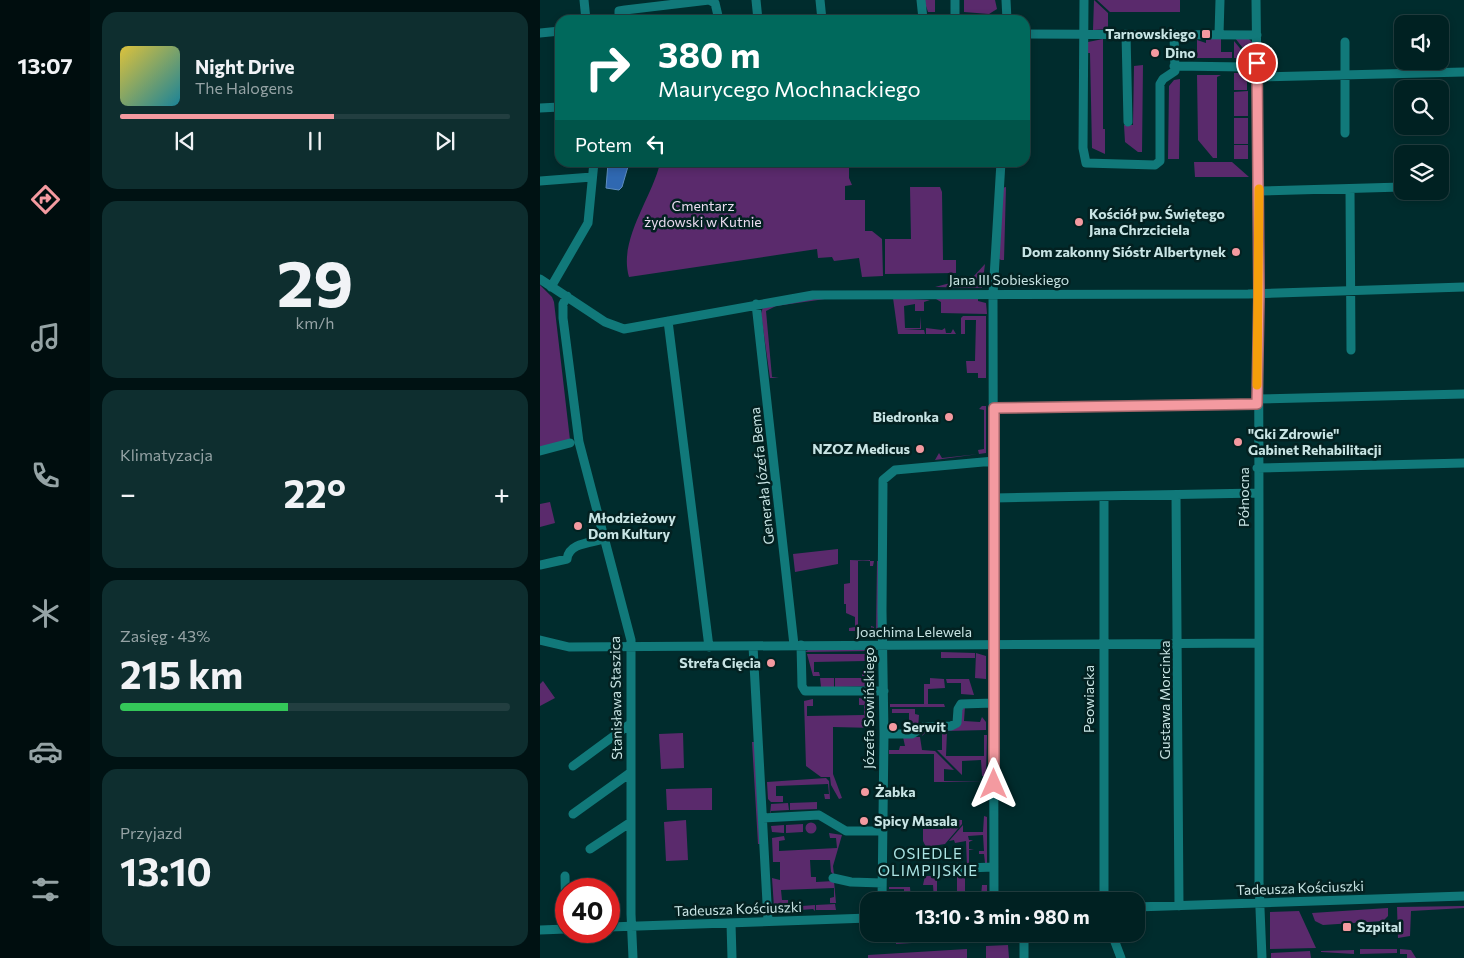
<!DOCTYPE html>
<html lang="pl">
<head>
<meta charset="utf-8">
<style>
	:root { --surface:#002122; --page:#0e2e2f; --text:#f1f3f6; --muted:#95a3a5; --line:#223e40; --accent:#f49aa0 }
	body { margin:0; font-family:Commissioner,sans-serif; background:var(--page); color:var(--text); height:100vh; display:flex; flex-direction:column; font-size:19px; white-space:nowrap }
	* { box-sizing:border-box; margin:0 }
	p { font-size:16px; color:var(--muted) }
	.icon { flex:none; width:28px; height:28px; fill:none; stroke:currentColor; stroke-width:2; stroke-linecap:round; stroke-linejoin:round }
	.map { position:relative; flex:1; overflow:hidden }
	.details { display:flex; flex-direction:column; gap:12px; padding:12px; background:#001213; width:450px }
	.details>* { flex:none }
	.banner { position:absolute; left:15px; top:15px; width:475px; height:152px; border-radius:15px; box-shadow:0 2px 8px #0003,0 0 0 1px var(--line); background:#00695c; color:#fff; overflow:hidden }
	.buttons { position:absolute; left:854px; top:15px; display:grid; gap:10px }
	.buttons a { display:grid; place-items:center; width:55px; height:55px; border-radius:10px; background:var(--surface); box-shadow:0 2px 8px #0003,0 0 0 1px var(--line); font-size:25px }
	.speed { position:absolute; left:15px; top:878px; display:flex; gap:10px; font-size:25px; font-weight:700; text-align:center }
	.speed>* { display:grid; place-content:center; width:65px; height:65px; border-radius:50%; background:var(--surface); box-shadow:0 2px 8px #0003,0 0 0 1px var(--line); line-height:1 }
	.speed .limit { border:8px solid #d22; background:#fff; color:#111 }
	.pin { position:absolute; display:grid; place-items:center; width:42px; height:42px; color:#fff; margin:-21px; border:2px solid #fff; border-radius:50%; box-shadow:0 1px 5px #0007 }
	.me { position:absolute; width:55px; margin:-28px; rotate:0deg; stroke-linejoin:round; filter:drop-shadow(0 0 4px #0008) }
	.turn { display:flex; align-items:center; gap:18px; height:105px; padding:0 20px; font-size:22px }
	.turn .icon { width:65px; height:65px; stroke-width:2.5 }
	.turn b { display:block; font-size:35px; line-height:42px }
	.then { display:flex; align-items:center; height:48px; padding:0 20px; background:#0003; gap:10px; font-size:19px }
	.big { font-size:38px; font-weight:700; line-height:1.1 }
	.details .widget { flex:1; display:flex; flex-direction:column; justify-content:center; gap:8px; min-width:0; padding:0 18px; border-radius:15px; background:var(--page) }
	.details .dial { align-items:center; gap:0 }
	.dial b { font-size:65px; line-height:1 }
	.song { display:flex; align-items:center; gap:15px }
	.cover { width:60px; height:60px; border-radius:8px; background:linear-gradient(135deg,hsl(50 70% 55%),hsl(190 70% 35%)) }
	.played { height:5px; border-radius:2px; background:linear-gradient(90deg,var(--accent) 55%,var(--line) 55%) }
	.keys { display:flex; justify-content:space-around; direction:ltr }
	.heat { display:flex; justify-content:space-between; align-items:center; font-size:28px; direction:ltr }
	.charge { height:8px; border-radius:4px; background:linear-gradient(90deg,#34c759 43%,var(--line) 0) }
	.trip { position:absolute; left:320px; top:892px; width:285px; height:50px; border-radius:15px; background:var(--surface); box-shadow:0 2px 8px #0003,0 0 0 1px var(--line); font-weight:700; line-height:50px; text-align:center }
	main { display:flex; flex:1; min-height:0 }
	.dock { display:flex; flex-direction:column; width:90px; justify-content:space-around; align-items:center; background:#000d0e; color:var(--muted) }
	.dock .icon { width:35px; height:35px }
	.dock .current { color:var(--accent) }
	.dock b { font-size:22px; color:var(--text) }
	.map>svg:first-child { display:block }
	.green { fill:#5a2a6c }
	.water { fill:#2f68b1; stroke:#5d8dc0 }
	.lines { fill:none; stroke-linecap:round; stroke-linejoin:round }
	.minor { stroke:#11797a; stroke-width:9 }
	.route-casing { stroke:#9f6468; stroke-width:12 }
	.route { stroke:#f49aa0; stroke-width:9 }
	.slow { stroke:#f59e0b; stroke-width:9 }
	.poi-dot { fill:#f49aa0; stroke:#032121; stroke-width:2 }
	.labels { text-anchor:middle; stroke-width:5; stroke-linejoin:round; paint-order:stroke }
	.poi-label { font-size:14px; font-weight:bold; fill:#c8e4e4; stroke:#032121; text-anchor:start }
	.park-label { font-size:14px; fill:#ebddf1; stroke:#032121 }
	.street-label { font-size:14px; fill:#c8e4e4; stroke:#032121 }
	.neighbourhood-label { font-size:15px; letter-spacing:1px; fill:#abe4e4; stroke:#032121 }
</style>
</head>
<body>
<main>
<nav class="dock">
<b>13:07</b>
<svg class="icon current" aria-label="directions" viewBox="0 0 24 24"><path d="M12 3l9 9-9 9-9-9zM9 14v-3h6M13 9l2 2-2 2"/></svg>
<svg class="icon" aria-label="music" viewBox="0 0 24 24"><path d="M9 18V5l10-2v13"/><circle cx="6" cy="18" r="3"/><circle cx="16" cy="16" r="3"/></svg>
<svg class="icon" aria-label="phone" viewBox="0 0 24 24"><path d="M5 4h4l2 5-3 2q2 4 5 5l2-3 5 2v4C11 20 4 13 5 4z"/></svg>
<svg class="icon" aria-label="climate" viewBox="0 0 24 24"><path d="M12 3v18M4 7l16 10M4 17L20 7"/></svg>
<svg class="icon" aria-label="car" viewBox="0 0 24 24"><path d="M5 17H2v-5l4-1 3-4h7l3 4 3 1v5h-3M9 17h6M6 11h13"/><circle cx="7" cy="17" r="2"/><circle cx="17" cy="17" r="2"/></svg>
<svg class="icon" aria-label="filters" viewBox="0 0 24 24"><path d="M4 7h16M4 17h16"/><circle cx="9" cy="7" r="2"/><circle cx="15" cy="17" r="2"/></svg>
</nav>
<section class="details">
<div class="widget">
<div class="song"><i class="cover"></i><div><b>Night Drive</b><p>The Halogens</p></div></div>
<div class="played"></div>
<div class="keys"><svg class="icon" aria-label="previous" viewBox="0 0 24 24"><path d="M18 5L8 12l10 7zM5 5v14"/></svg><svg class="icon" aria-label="pause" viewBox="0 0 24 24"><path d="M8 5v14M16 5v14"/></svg><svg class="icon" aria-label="next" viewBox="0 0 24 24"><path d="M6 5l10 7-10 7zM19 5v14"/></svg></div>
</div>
<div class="widget dial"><b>29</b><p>km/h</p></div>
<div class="widget"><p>Klimatyzacja</p>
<div class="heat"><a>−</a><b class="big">22°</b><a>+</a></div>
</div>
<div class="widget"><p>Zasięg · 43%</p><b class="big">215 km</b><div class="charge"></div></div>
<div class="widget"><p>Przyjazd</p><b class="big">13:10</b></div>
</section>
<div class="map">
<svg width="924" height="958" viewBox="0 0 924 958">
	<rect width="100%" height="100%" fill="#002c2d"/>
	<!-- green -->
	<path class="green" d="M384,0h11v12h-7z
		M424,0h31l2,9 -8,5 -25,-2z
		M554,0l14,13v16l-15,1z
		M557,0h83v12h-70z
		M707,37l5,5 2,11 -4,4 -15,-19z
		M563,39v90h2v25l-13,-6 -2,-95h-3l1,-11z
		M666,39h15v13h11v6h-35v-18l9,3z
		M694,41l14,17h-14z
		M603,65l-1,87h-4l-13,-10 -1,-17h9l1,-59z
		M694,73h13v17h-13z
		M657,75h24l-4,2v81h-4l-15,-18z
		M640,79l-1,80h-11l1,-73 5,-6z
		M708,91v25h-14v-24z
		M694,118h14v26h-14z
		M694,145h14v14h-14z
		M654,162h38l17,15h-54z
		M120,163h189v15l3,7 -7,1v14h20v31h7l10,8 1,37 -21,1 -3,-19 -25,3 -2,-4 -14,1 -1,-9 -188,28c-11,-37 23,-79 31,-114z
		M370,187h30l2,5 1,68h13v13l-71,1v-35h26z
		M466,187l-2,73h-3l-3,-2 4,-70z
		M445,264l-3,24 -47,-1 38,-10z
		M0,285l12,12 2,5 16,138 -30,10z
		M269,297l16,2 -49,7 -10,5 6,66 7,1h-9l-9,-64 2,-7z
		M438,297v4l8,2 1,11 -46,-1v-11l-5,-3z
		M353,298l37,2 -6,2v9h-9v-7l-11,2 1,22h15l1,-12v13l-17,1h20l1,4h-27z
		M423,316h23v62h-8v-5h-11l-1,-12h9l1,-41h-11v14h-4v-16z
		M386,328l16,2 3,-2 1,5h5l2,-4 3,5h-30z
		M442,406h4v47l-51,7 4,-7 3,5 37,-4 -1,-4 6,-1v-39l-5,-1z
		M10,502l5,21 -15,4v-23z
		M298,549v15l-43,8 -2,-18z
		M310,560c9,0 17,1 24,1l-1,5h-3v-6h-12v71h-9v-3l6,-1v-10l-9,-4v-9h-2v-20l6,-1z
		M337,561h1v74h-2z
		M331,626l3,1v10l-13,1v-7h10z
		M331,649v2l-66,1 3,-2z
		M401,652l34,1v5h-34z
		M436,653l10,3v23l-11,-1z
		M267,654h63l6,5v17h-14v-5h4v-10l-52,1v10h5l1,4h-7z
		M280,678h14v9h-13z
		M295,678h40l1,8 -41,1z
		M390,678l14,1 1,9 -17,1v15h16l1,3h-55v-3h34v-20h6z
		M406,679h23l5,16 -13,-1v-11h-14z
		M3,681l12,17 -15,8v-22z
		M319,698l16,3v27l-42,-1v47l9,24 -3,1 -8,-14 -1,-8h-9l-15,-11 -2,-65 9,-2v7h-6v10l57,-1v-10h-5z
		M425,706l-1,15 16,1 2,-5 4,5v8l-39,1 -1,25h38v-21h3l-1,41h-4l-1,-16 -19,1v14l-25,-25h5v-17h-17l-3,3 2,-5 32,-3 3,-2 1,-16z
		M352,709h23v5l4,1 -1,13 -14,4 -1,-4h6v-15h-17z
		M143,733l1,35 -23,1 -2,-35z
		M363,737h17l2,13 13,1 19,19 -10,-1v12l40,1h-50v-28h-45v-4h10l1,-4h5z
		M212,742h3l5,102h-2z
		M286,778l3,3 1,18h-5l-1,-5h5l-1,-10 -52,2v10h7v6h-12l-3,-3 -1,-17z
		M172,788v22h-45l-1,-21z
		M277,802v7l-27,1v-7z
		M248,803l1,7 -18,1 -1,4 1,-11z
		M444,816l3,1v49l-2,-3 -1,-9h-5v-3h5l-1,-16 -15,1 1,4h4l-4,2v7h5l-5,1v14l-2,3 -1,-26 -11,2 -1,-3 -5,1 14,-16v7h20z
		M403,819l19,1v4l-17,20 -19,3 -3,-6v-12h20z
		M146,820l2,40 -22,1 -2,-39z
		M265.5 828a5.5 5.5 0 1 1 11 0a5.5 5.5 0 1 1-11 0Z
		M263,824v8l-17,1v-8z
		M244,825v8l-12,-1 -1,-6z
		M289,833l13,2 -9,31 1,9 -3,-3 -1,-12h-20l1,17h5v5l18,-1 2,22h-6v-5l4,-1v-9l-53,2 1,10h6v5l-14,2 -2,-29 8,2v-18h-7l-1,-24 12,-2 1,4 -6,1v10l58,-3 -1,-10h-6z
		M396,871h38v3h-9v22h16l1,-11h5v10l-12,6h-18v-29h-20v29h-3l-1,-16h-10l2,-9h10z
		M349,887h21l1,14h-12l5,-1v-11h-15z
		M295,904l1,6h-20v-5z
		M275,905v6l-2,-2 -24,2v-4z
		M924,906v2l-53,3 -1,25 -12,2 -1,-31z
		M848,908v8l-5,5 -60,4 -8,-4 -3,-8z
		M759,911l17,37 -46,1v-37z
		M438,934h31v3l-113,7v-5z
		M468,945l1,13h-23v-12z
		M427,949v9h-99v-3z
		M820,949h37v4l-37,1z
		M860,949l11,1 5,8h-9v-4h-7z
		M814,950v4l-33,-2v-1z
		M770,951l1,7h-40v-5z"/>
	<!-- water -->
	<path class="water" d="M68,163h21l-7,24 -3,3 -13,-2z"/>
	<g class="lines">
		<!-- minor -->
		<path class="minor" d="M44,0l2,20
			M216,0l2,20
			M280,0l2,20
			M381,0l2,19
			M415,0v19
			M466,0l1,20
			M544,0l-1,148 3,15 69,2 5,-4v-77l3,-5 12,-8 -1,-37
			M716,0c4,295 3,589 3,884l3,74
			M79,20v-9l6,-1 84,-10 6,3 4,17
			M363,20h59
			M0,33l20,-2
			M485,34l232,1
			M586,34l2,88
			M679,34l1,-34
			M805,42v91
			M634,66l72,1
			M718,77l206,-5
			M0,108l20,-1
			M0,181l52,-4
			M810,189l1,161
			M719,191l143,-4
			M0,279l65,43 19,7 189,-34 435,-1 216,-7
			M11,287l37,-64 6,-61
			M27,296l-4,8v14l16,124 52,198v274l2,44
			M216,304l38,341
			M128,321l41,326
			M717,399l207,-5
			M454,408l263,-4
			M0,451l30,-8
			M717,468l207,-5
			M636,495l3,411
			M454,498l264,-5
			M0,565l27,-6c2,-16 23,-16 37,-20
			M0,640l29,7 689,-4
			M261,645l1,41 3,5h79
			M213,646l15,275
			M344,734h28l11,-7 28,-1 6,-3 1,-14 3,-5 33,-1
			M33,766l57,-42
			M33,814l57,-41
			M223,818l56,-3 27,16h36
			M50,849l41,-27
			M398,869l56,-2
			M25,876l1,53
			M293,878l18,4 31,1
			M342,901l2,-167 -2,-123 1,-131 12,-10 99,-9
			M454,901l-1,-607 8,-132
			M564,901v-405
			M596,907l328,-11
			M191,923l1,35
			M69,927l260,-9
			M0,930l26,-1
			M484,934v24
			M572,934l9,24"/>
	</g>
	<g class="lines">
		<defs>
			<path id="route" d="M454,784v-376l263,-4 2,-110 -2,-231"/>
		</defs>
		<!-- route casing -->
		<use href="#route" class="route-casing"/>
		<!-- route -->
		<use href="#route" class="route"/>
		<!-- slow -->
		<path class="slow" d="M717,385l2,-196"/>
	</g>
	<!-- markers -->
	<g class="poi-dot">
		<rect x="661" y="29" width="10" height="10" rx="2.5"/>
		<circle cx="615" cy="53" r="5"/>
		<circle cx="539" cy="222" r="5"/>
		<circle cx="696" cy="252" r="5"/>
		<circle cx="409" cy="417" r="5"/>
		<circle cx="698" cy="442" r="5"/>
		<circle cx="380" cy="449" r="5"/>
		<circle cx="38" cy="526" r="5"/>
		<circle cx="231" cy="663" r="5"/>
		<circle cx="353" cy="727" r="5"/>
		<circle cx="325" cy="792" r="5"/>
		<circle cx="324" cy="821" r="5"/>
		<rect x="802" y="922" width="10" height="10" rx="2.5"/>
	</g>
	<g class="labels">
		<!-- poi labels -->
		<g class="poi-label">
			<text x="656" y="39" text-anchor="end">Tarnowskiego</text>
			<text x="625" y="58">Dino</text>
			<text x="549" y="219">Kościół pw. Świętego<tspan x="549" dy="16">Jana Chrzciciela</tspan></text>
			<text x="686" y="257" text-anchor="end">Dom zakonny Sióstr Albertynek</text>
			<text x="399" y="422" text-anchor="end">Biedronka</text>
			<text x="708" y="439">"Gki Zdrowie"<tspan x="708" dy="16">Gabinet Rehabilitacji</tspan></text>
			<text x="370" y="454" text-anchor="end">NZOZ Medicus</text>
			<text x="48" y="523">Młodzieżowy<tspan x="48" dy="16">Dom Kultury</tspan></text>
			<text x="221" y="668" text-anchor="end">Strefa Cięcia</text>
			<text x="363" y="732">Serwit</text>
			<text x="335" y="797">Żabka</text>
			<text x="334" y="826">Spicy Masala</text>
			<text x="817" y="932">Szpital</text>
		</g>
		<!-- park labels -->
		<g class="park-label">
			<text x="163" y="211">Cmentarz<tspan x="163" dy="16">żydowski w Kutnie</tspan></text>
		</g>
		<!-- street labels -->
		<g class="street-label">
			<text x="469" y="285">Jana III Sobieskiego</text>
			<text transform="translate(222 476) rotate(-96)" y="5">Generała Józefa Bema</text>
			<text transform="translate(704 497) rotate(-90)" y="5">Północna</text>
			<text x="374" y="637">Joachima Lelewela</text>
			<text transform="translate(76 698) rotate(-91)" y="5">Stanisława Staszica</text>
			<text transform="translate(549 699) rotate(-90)" y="5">Peowiacka</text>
			<text transform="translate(625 700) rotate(-90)" y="5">Gustawa Morcinka</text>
			<text transform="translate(329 708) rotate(-90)" y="5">Józefa Sowińskiego</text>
			<text transform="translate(760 888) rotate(-2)" y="5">Tadeusza Kościuszki</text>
			<text transform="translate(198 909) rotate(-2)" y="5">Tadeusza Kościuszki</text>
		</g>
		<!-- neighbourhood labels -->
		<g class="neighbourhood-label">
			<text x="388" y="859">OSIEDLE<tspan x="388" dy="17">OLIMPIJSKIE</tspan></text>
		</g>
	</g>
</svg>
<div class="buttons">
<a><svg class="icon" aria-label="sound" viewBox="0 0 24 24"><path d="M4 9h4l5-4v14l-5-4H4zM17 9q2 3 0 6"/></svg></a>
<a><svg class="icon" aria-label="search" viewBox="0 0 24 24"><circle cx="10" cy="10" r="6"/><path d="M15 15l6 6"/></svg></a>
<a><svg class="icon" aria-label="layers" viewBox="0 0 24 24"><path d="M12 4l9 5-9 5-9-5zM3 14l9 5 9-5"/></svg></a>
</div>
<div class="speed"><div class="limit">40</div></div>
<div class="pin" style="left:717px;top:63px;background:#d93025"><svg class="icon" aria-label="arrive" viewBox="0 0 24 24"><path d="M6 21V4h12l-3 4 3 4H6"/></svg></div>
<svg class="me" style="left:454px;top:784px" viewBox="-20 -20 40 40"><path d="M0-17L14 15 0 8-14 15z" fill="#f49aa0" stroke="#fff" stroke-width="4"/></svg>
<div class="trip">13:10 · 3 min · 980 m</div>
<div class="banner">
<div class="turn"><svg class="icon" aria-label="right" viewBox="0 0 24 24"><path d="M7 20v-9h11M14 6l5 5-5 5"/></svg><div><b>380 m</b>Maurycego Mochnackiego</div></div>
<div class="then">Potem<svg class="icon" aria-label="left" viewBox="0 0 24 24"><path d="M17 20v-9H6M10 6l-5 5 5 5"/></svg></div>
</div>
</div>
</main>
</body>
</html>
